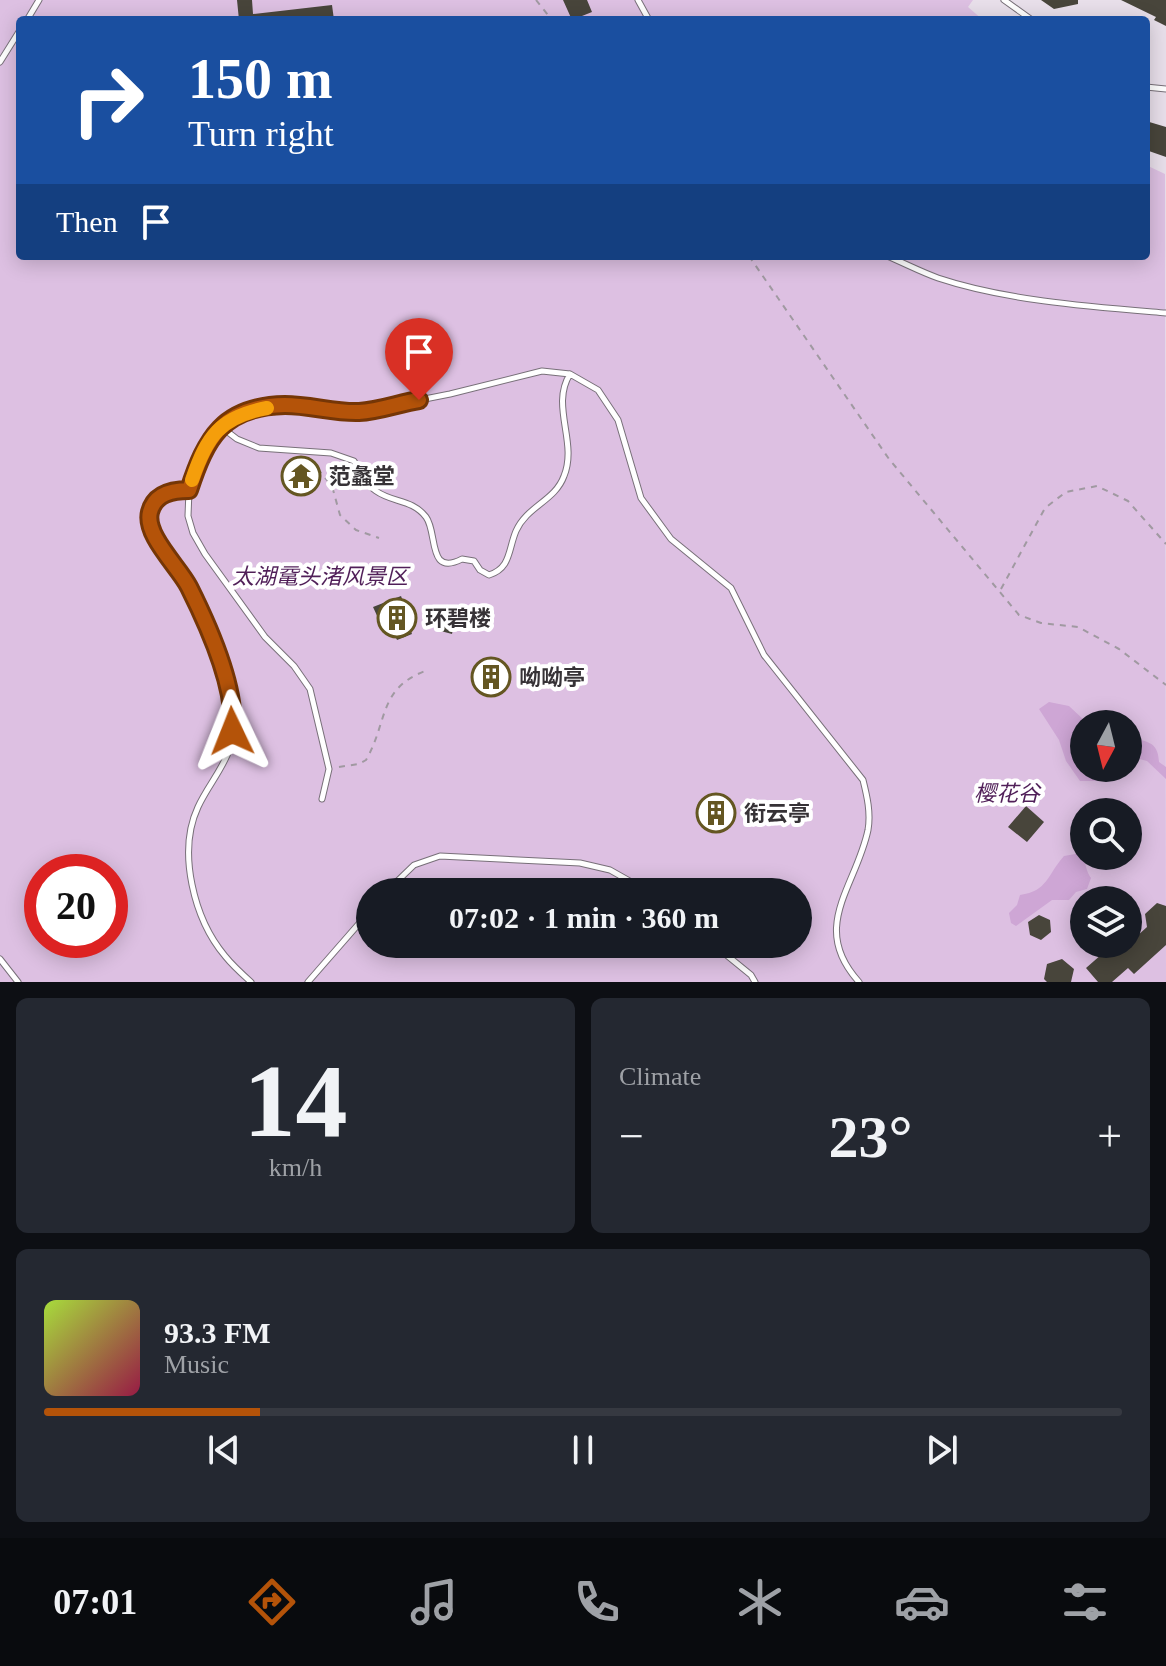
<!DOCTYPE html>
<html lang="en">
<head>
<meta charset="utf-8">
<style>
	:root { --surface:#171b24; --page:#242831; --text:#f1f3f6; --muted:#9ea1a6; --line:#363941; --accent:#b45309 }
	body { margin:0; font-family:"Times New Roman","Noto Sans SC",serif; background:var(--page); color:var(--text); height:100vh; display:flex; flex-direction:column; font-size:30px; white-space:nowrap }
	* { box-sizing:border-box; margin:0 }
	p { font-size:26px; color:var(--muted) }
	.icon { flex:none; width:44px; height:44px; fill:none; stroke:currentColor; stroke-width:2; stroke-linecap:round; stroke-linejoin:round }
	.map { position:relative; height:982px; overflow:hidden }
	.panel { display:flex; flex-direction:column; gap:16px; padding:16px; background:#0d0f14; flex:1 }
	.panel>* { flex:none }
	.top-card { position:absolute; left:16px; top:16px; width:1134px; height:244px; border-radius:8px; box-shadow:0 4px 20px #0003; background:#1a4fa0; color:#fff; overflow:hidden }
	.needle { width:52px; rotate:187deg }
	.controls { position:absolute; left:1070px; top:710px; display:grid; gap:16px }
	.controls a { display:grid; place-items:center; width:72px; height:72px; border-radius:50%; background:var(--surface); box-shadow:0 4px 20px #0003; font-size:40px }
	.speed { position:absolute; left:24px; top:854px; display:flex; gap:16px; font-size:40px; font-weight:700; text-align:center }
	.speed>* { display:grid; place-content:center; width:104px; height:104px; border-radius:50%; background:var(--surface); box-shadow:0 4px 20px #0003; line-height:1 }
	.speed .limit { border:12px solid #d22; background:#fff; color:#111 }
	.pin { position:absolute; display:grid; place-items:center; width:68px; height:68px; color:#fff; margin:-82px -34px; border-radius:50% 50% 50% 0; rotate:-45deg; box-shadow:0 0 8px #0007 }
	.pin .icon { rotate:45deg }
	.me { position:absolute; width:88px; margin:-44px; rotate:358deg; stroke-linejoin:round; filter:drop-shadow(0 0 6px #0008) }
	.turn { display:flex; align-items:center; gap:28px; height:168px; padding:0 40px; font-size:36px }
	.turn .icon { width:104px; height:104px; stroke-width:2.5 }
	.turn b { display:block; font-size:56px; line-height:68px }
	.then { display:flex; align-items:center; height:76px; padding:0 40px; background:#0003; gap:16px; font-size:30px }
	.big { font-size:60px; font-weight:700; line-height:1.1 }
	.panel .tile { flex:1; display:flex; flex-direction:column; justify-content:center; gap:12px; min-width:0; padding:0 28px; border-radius:12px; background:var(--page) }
	.panel .dial { align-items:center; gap:0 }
	.dial b { font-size:104px; line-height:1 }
	.song { display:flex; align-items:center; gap:24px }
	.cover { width:96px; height:96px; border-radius:12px; background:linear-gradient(135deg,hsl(80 70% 55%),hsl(340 70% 35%)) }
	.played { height:8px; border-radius:4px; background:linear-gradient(90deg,var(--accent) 20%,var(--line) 20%) }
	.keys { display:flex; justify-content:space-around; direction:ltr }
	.heat { display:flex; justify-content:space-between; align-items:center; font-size:44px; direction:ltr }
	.panel .tiles { flex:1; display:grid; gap:16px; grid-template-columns:1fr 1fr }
	.tile:last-child { grid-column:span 2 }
	.trip { position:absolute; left:356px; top:878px; width:456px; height:80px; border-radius:40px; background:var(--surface); box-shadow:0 4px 20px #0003; font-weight:700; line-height:80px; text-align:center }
	.dock { display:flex; height:128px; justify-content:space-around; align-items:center; background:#090b0e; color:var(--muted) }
	.dock .icon { width:56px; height:56px }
	.dock .active { color:var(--accent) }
	.dock b { font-size:36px; color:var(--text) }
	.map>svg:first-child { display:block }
	.green { fill:#ddc0e2; fill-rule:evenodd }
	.water { fill:#cea6d5 }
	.building { fill:#48453b }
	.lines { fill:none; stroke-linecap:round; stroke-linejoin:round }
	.lane-casing { stroke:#787079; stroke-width:7 }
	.path { stroke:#a099a1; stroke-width:2; stroke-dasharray:6 6; stroke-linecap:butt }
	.lane { stroke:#fff; stroke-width:5 }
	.route-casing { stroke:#753606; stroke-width:20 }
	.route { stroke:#b45309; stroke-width:14 }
	.slow { stroke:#f59e0b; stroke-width:14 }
	.labels { text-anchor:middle; stroke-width:8; stroke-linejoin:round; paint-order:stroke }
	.poi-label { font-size:22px; font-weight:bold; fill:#363236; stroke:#fff; text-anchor:start }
	.park-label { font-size:22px; font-style:italic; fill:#501f58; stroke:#fff }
</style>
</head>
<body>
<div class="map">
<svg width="1166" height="982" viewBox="0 0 1166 982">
	<rect width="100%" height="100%" fill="#e8dfea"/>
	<!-- green -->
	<path class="green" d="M0,0h973l-5,7 15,13h-963v236h1126v-91l19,9 1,808h-1166zM1084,724h44v44h-44zM1084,812h44v44h-44zM42,872h68v68h-68zM370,892h428v52h-428zM1084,900h44v44h-44z"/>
	<!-- water -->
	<path class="water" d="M1049,702l20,4 16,15 18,3h-19v44h27l-5,13h-26l-14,-20 -7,-21 -20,-31z
		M1128,737c18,5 30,3 31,25l7,5v12l-19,-18 -15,-4 -4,1z
		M1081,853c5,7 4,17 10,25l-4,11 -11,3 -7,8h-17l-36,26 -5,-3 -2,-10 8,-8 3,-10c28,-4 27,-20 44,-39z"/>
	<!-- building -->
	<path class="building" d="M237,0h15l1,14 79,-9 2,15h-95z
		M563,0h24l5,12 -20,8z
		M1041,0h37v4l-24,5z
		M1121,0h45v26l-12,-6 2,-3z
		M1146,121l20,6v30l-20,-7z
		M304,464l9,10 -14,14 -10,-10z
		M401,596l5,13 -4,1 10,24 -15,6 -10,-23 -8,3 -6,-13z
		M442,610l9,2 4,7 -3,15 -15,-4 -4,-7 2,-9z
		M1026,806l18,16 -17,20 -19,-15z
		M1157,903l9,3v39l-32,29 -6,-6 -16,14h-14l-12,-14 24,-21 6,8 31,-28 -2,-13z
		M1039,915l11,5 1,12 -10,8 -11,-5 -2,-13z
		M1062,959l12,10 -3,13h-24l-3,-3 3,-15z"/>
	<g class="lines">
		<defs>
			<path id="lane" d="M638,0l11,20
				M1004,0l28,20
				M27,20l12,-20
				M0,62l20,-32
				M1146,87l20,2
				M887,256c17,7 34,16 51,22 69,23 156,29 228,35
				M220,426l17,13 22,9 72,5 23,8c6,12 11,22 22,30 17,12 36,8 50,26 12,16 1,60 36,42l12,2 6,9 9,5c22,-7 19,-25 27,-44 11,-25 39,-30 48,-55 14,-34 -14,-70 6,-102
				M189,490c-16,0 -34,3 -39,22 -4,14 7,28 15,39 27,40 48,85 63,131 7,19 8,47 2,66 -7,21 -23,39 -32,59 -21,45 -4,112 27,149 8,10 17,18 26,26
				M322,799l7,-30 -19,-80 -16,-23 -29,-29 -60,-83 -12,-21 -5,-17 1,-26 11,-35 20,-29 25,-14 39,-7 75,7 91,-18 92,-23 28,3 28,16 20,30 23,78 30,41 60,49 33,67 99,125c4,16 8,33 5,50 -12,57 -59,97 -9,152
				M386,892l28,-27 26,-9 140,7 30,7 39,22
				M713,944l38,31 4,7
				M0,959l18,23
				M308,982l62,-71"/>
		</defs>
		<!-- lane casing -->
		<use href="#lane" class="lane-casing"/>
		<!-- path -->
		<path class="path" d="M536,0l16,20
			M749,256l140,203 130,156 22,8 37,4 41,22 47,36
			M296,458l21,10 15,18 8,29 16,15 23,8
			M1001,589l44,-81 21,-16 31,-6 31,15 38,43
			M339,767l20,-3 7,-4c22,-38 12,-71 59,-89"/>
		<!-- lane -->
		<use href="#lane" class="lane"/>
	</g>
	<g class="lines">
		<defs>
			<path id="route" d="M232,731c5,-42 -24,-106 -43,-144 -10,-20 -45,-52 -39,-75 5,-19 23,-22 39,-22 17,-52 34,-84 96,-85 25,0 50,8 74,7 20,-1 41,-9 60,-12"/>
		</defs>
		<!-- route casing -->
		<use href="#route" class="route-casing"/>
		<!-- route -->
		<use href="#route" class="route"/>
		<!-- slow -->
		<path class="slow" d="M192,480c15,-44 28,-63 75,-72"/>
	</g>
	<!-- icons -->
	<defs>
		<symbol id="temple-ring" viewBox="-11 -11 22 22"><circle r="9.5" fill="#fff" stroke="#645622" stroke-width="1.5"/><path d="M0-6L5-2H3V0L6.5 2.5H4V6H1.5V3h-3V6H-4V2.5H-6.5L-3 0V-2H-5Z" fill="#645622"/></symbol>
		<symbol id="building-ring" viewBox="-11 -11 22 22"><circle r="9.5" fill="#fff" stroke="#645622" stroke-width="1.5"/><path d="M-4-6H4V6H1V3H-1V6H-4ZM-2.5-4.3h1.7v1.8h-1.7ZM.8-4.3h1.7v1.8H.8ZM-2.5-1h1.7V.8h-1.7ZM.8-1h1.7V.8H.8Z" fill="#645622"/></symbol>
	</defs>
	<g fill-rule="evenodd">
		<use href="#temple-ring" x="279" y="454" width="44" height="44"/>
		<use href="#building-ring" x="375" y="596" width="44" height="44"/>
		<use href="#building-ring" x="469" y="655" width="44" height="44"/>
		<use href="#building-ring" x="694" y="791" width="44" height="44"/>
	</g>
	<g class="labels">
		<!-- poi labels -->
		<g class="poi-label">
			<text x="329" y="484">范蠡堂</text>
			<text x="425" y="626">环碧楼</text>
			<text x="519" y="685">呦呦亭</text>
			<text x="744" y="821">衔云亭</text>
		</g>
		<!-- park labels -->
		<g class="park-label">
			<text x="320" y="584">太湖鼋头渚风景区</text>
			<text x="1007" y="801">樱花谷</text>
		</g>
	</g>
</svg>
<div class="controls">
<a><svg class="needle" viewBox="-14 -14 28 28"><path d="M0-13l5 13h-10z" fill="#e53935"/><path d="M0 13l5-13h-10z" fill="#9ea1a6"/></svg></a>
<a><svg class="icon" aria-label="search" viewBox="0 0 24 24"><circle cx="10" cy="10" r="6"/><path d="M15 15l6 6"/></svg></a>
<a><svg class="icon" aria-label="layers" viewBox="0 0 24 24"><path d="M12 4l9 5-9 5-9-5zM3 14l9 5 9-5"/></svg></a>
</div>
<div class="speed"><div class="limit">20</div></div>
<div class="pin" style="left:419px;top:400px;background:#d93025"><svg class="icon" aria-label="arrive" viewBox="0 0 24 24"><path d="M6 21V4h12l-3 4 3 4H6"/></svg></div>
<svg class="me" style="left:232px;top:731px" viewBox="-20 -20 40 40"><path d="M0-17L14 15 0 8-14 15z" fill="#b45309" stroke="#fff" stroke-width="4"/></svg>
<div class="trip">07:02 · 1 min · 360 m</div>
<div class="top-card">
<div class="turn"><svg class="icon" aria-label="right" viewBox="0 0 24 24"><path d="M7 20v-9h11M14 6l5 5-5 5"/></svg><div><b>150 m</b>Turn right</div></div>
<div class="then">Then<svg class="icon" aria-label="arrive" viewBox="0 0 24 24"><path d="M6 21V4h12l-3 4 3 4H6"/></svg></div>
</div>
</div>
<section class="panel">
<div class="tiles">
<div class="tile dial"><b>14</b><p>km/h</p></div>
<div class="tile"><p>Climate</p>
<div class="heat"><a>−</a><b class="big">23°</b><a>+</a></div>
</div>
<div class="tile">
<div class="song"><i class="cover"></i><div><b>93.3 FM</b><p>Music</p></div></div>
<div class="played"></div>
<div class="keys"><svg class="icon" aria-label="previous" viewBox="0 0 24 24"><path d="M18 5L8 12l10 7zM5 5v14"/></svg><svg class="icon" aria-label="pause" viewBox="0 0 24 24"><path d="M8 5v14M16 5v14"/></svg><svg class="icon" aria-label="next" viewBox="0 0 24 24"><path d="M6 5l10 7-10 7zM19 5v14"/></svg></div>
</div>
</div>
</section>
<nav class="dock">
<b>07:01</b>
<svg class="icon active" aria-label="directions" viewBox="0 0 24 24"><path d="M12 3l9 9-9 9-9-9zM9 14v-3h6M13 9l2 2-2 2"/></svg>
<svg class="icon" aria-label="music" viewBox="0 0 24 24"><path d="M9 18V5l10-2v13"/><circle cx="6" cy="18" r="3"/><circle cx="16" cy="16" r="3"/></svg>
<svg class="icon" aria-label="phone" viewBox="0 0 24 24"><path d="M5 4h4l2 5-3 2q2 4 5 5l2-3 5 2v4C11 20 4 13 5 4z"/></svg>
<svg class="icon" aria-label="climate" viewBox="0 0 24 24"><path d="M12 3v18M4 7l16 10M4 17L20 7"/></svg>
<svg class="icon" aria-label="car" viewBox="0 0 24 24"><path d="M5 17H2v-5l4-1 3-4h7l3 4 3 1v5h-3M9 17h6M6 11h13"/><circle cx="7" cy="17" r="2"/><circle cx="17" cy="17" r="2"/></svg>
<svg class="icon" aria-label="filters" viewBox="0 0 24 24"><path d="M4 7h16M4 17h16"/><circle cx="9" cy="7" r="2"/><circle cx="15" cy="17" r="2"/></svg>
</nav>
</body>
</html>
